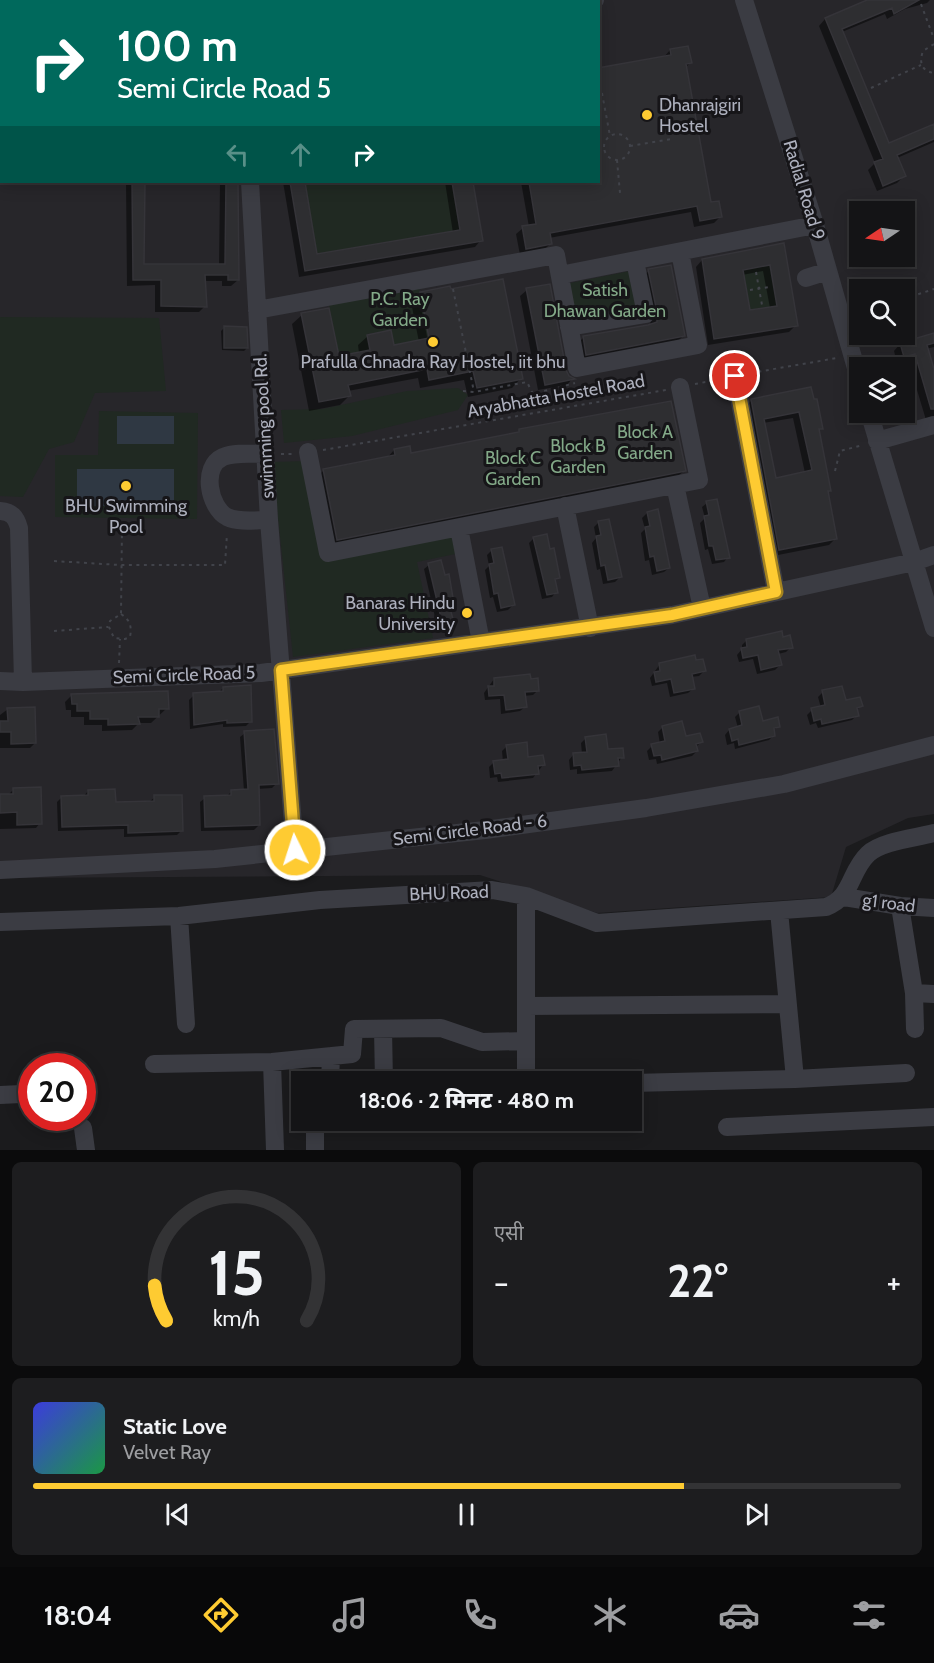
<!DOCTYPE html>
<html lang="hi">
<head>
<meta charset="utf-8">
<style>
	:root { --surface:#141416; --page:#1d1d1f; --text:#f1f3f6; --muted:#9d9ea1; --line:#333335; --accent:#fecb32 }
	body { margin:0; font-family:Cabin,"Noto Sans Devanagari",sans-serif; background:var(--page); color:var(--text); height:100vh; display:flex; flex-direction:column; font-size:22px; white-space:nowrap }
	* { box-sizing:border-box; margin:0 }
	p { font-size:20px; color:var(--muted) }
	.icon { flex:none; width:33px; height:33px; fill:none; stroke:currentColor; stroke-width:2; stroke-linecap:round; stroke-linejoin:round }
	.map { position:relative; height:1150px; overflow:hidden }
	.side { display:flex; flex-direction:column; gap:12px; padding:12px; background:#0b0b0c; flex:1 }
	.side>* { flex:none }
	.guide { position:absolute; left:0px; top:0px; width:600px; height:183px; box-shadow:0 3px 15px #0003,0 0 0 2px var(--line); background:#00695c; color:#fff; overflow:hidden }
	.needle { width:39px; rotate:257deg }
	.buttons { position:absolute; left:849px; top:201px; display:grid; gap:12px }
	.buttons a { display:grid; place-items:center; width:66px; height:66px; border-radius:0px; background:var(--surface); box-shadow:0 3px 15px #0003,0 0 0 2px var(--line); font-size:30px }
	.speed { position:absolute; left:18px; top:1053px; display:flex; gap:12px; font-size:30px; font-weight:700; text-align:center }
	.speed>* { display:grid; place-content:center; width:78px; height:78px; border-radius:50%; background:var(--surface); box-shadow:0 3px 15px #0003,0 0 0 2px var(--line); line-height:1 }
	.speed .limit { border:9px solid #d22; background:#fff; color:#111 }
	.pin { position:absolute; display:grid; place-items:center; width:51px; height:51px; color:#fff; margin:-26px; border:3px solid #fff; border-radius:50%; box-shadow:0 2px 6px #0007 }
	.me { position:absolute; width:66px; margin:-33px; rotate:356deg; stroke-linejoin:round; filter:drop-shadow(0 0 4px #0008) }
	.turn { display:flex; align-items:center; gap:21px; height:126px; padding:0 18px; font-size:27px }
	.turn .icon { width:78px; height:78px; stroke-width:2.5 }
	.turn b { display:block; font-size:42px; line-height:51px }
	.lanes { display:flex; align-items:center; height:57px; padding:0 18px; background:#0003; justify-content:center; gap:30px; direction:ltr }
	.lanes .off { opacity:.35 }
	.big { font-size:45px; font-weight:800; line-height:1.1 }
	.side .widget { flex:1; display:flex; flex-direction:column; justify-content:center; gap:9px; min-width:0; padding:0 21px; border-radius:9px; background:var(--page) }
	.side .dial { align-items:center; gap:0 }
	.dial svg { height:156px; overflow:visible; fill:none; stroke:var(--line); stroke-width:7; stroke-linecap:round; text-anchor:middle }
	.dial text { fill:var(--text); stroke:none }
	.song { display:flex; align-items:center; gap:18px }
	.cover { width:72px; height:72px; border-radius:9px; background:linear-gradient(135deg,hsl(240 70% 55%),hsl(140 70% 35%)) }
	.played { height:6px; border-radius:3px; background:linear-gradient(90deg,var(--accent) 75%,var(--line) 75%) }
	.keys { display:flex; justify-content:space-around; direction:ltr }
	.heat { display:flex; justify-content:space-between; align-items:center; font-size:33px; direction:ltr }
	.side .tiles { flex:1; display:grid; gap:12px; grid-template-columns:1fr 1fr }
	.widget:last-child { grid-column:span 2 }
	.trip { position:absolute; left:291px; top:1071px; width:351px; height:60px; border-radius:0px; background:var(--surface); box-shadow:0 3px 15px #0003,0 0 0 2px var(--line); font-weight:800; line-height:60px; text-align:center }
	.tabs { display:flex; height:96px; justify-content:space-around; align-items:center; background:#080809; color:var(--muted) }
	.tabs .icon { width:42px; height:42px }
	.tabs .on { color:var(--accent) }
	.tabs b { font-size:27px; color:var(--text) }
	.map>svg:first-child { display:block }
	.built { fill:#27262a; fill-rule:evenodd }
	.green { fill:#202922 }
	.water { fill:#2f3843 }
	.shadow { fill:#0007; fill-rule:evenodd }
	.building { fill:#2e2e31; stroke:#353439; stroke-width:1.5; fill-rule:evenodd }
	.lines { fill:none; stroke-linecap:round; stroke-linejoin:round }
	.path { stroke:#41434a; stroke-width:2; stroke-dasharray:3 4.5; stroke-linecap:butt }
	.minor { stroke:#3b3c43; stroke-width:18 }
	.route-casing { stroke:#a58420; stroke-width:15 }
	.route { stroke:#fecb32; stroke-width:10 }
	.poi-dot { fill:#fecb32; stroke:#161518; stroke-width:2 }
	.labels { text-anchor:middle; stroke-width:6; stroke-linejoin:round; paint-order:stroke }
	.poi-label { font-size:18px; fill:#adb0bd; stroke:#161518 }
	.street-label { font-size:18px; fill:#adb0bd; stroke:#161518 }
	.park-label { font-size:18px; fill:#83a988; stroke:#161518 }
</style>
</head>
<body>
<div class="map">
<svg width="934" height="1150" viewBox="0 0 934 1150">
	<rect width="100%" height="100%" fill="#1b1b1d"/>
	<!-- built -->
	<path class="built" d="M0,0h934v814l-26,4 -62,29 -15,50 -234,16 -117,-38 -480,3zM2,2h596v180h-596zM860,212h44v44h-44zM860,290h44v44h-44zM860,368h44v44h-44z"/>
	<!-- green -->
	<path class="green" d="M0,0h517l-515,2 -2,47z
		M305,182h147l8,48 -143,24z
		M758,261l1,6 11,-2 7,41 -11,2 1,5 -17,-3 -7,-40 9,-2z
		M645,268l10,48 -91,18 -9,-48z
		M418,283l11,55 -35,7 -3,-15 -24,4 3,16 -31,6 -11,-56z
		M0,317l159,1 7,73 -71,2 -21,49 -25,7 -26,48 -23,-1z
		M458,388l10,7 -10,15 -106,26 -68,7 -3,-33 41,-1 85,-18z
		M99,411l99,2 -1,106 -142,-2v-62h43z
		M307,461l18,99 131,-26 4,19 -43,9 16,76 -140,19 -21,-195z"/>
	<!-- water -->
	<path class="water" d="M117,416h57v28h-57z
		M77,469h97v37h-97z"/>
	<!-- shadow -->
	<path class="shadow" d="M871,0h59l-3,3 -22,6 -18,10 -2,-5 -43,18 46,113 46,-19v16l-37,16 7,18 -7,7 -20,8 -9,-21 7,-7 -56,-137 6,-7z
		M670,50l20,13 -5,5 25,136 10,13 -6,6 -20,4 -3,-15 -142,26 1,6 -6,6 -24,5 -4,-21 7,-6 6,-1 -8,-45h77l66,-125z
		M0,124h2l-2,58z
		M126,182h17v84h76l1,-84h17l1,98 -7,6h-9v-5h-18l1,25 -6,6h-44v-27l-28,1z
		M283,182h20l13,74 137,-23 -8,-51h26l10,58 -6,7 -176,30z
		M783,244l13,81 -7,7 -81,13 -12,-78 6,-7zM763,271l7,37 -22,4 -6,-37z
		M649,271l34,65 -6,6 -97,19 -3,-17 6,-6 68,-12 -9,-49z
		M527,290l41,87 4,2 -5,6 -29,5 -18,-94z
		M420,293l101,85 -9,10 -44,9 -4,-17 -44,8 -2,-10 -70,13 1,5 -9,9 -31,6 -17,-87 10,-9 36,42 21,-4 -1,-8 10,-9 25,11 26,-5 -8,-40zM419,298h3l10,48h-3z
		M224,328l23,20 -3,3 -22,-1 -1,-19z
		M934,334v13l-8,2 8,25v49l-8,-3 -18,-60 -11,3 -3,-12 6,-7z
		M810,389l11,39 -3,3 12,59 -3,3 9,45 -7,7 -56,11 -28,-149 7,-7zM793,418l12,55 -30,6 -12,-56z
		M520,430l164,41 -7,6 -346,69 -14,-69 7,-7 63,-12 7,-8 16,5 106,-21z
		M707,503l21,54 -4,5 -12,2 -4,-15 -3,1 -5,-27 5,-5 -3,-11z
		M647,513l22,55 -5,4 -12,3 -3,-15 -4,1 -4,-28 4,-4 -3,-11z
		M599,522l21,55 -5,5 -12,2 -3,-15 -3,1 -5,-27 4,-5 -2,-11z
		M534,538l24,39 -4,4 2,11 -4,5 -10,2 -13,-56z
		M492,550l21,55 -5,5 -11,2 -4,-15 -3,1 -5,-28 4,-4 -2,-11z
		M429,565l24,38 -5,5 3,11 -5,5 -9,2 -13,-57z
		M782,638l9,9 -5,5 -8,2 2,11 -5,5 -18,4 -4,-15 -14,3 -2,-7 5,-6v-4l4,-4z
		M695,662l9,9 -5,5 -8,1 2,12 -5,4 -18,4 -3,-14 -15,3 -2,-8 10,-14z
		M494,679l36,2 8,9 -5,5 -9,1 1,11 -5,4 -19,3 -1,-15 -15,1 -1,-7z
		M223,688l27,34 -4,4 -23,1v-3l-33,5 -1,-29 5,-5 24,-2z
		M823,692l22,10 16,4 -5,5 1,4 -5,5 -34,8 -2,-5 -6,2 -3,-10 5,-5 9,-2 -3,-11z
		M72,695l95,13 -16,15h-12l-7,7 -30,1v-6h-18v-8h-13v-7h-5l-1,-8z
		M8,709l27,34 -5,5h-30v-33z
		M740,712l22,10 16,4 -5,5 1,4 -5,5 -34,9 -1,-6 -7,2 -2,-10 4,-5 9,-2 -3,-11z
		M662,728l22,10 17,4 -5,5 1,4 -5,5 -35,8 -1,-5 -7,1 -2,-9 5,-5 8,-2 -2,-12z
		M245,733l32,50 -5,5 -15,1 2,36 -5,5 -53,1 -1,-29 5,-4 21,-1 6,-6h12l-4,-54z
		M586,738l21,13 15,6 -10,14 -35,3v-5l-7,1 -1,-10 4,-5 9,-1 -1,-11z
		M507,746l20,13 16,6 -10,13 -35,4 -1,-5 -7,1 -1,-11 5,-5h9l-1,-11z
		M13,790l27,33 -4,5 -36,1v-33l8,-1z
		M88,791l26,13 35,-2 6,-5 27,33 -5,5 -53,2v-8l-66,2 -1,-29 4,-4 22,-1z"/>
	<!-- building -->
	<path class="building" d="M867,0h52l-25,14 -2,-6 -50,21 47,114 45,-19v15l-37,16 9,21 -23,10 -9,-24 9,-3 -58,-141z
		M688,46l4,17 -6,1 25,138 8,-1 3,16 -22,4 -3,-15 -147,27 2,11 -26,5 -4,-23 14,-2 -7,-42h69v-114l73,-13 -1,-6z
		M132,182h13l-1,82h81l1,-82h12l1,98h-11v-5h-23l2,32 -46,-1v-26h-28z
		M290,182h15l12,72 143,-24 -8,-48h21l10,59 -178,30z
		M784,243l14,83 -84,13 -12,-80zM770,265l7,41 -27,4 -7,-40z
		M671,265l14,71 -99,19 -3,-19 65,-11 9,-3v-10l-9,-43z
		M503,279l20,100 -46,9 -4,-17 -44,9 -2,-11 -79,16 3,11 -32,6 -18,-89 28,-5 10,48 31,-6 -3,-15 24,-5 3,15 35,-7 -9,-46 30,-6 1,3z
		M550,284l16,86 3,6 6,3 -30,6 -19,-97z
		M224,326l23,1 1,21h-24z
		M934,333v10l-7,2 7,24v40h-3l-16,-55 -11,3 -4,-14z
		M811,387l3,12h3l6,30h-4l12,62h-3l9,48 -58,11 -28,-151zM799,412l13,58 -36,8 -12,-59z
		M671,401l15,70 -349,69 -14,-71 72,-14 -1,-6 16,-3 1,7 108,-21v-3z
		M717,499l13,59 -14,2 -3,-14h-4l-5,-30 5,-1 -3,-14z
		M658,509l12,59 -13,3 -3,-15 -4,1 -5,-30 5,-1 -3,-14z
		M609,519l13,58 -14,3 -3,-15 -4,1 -5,-30 5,-1 -3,-14z
		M547,534l3,15 4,-1 6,30 -5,1 3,14 -11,2 -14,-58z
		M502,547l13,58 -14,3 -3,-15 -4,1 -5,-30 5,-1 -3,-14z
		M441,560l4,15 4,-1 5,30 -5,1 4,14 -11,3 -14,-59z
		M782,631l1,6 7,-2 3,13 -15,2 4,15 -21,5 -3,-15 -15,3 -2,-10 6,-1 -1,-8z
		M695,655l1,5 7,-1 3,12 -14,3 3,15 -21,4 -3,-14 -15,3 -2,-10 6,-1 -1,-8z
		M530,674l1,5 7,-1 1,13 -14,1 2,15 -21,3 -2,-15 -15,1 -1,-10h6v-8z
		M251,685l1,37 -25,1v-3l-33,5 -1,-32 30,-2v-4z
		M842,686l4,14 14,-3 3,9 -6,2 2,8 -37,8 -1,-5 -7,2 -3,-13 14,-3 -3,-15z
		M168,691l1,18h-10v8h-21l2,7 -32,1v-6h-18v-8h-13v-7h-5l-1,-10z
		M759,706l4,15 15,-4 2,10 -6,1 1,8 -36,9 -1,-6 -6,2 -3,-12 13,-4 -3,-14z
		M35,707l1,36 -25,1v-12h-11v-11h8l-1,-13z
		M682,721l4,15 14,-3 3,9 -7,2 2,7 -36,9 -1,-5 -7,1 -3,-12 14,-3 -3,-15z
		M274,729l5,55 -20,1 1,40 -55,2 -1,-31 27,-1v-5l17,-1 -4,-58z
		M606,734l2,15 15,-1 1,10h-6l1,8 -37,4 -1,-5 -7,1 -1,-13 14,-1 -2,-15z
		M527,742l1,15 15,-2 2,10 -7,1 1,8 -37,4 -1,-5 -6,1 -2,-13 15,-2 -2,-14z
		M41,787l1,37 -25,1v-13l-17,1v-19h13v-6z
		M115,789l1,13 38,-1v-6h28l1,36 -55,2v-8l-66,2 -1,-31 27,-1v-5z"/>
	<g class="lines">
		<!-- path -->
		<path class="path" d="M921,4l13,35
			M934,44l-11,7c-4,11 -2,20 11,22
			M871,88l50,-23
			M602,93l8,43
			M604 147a13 13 0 1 1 26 0a13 13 0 1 1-26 0Z
			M630,146l42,-7
			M617,160l3,33
			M756,272l6,33
			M453,289l21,103
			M750,290l19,-3
			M904,299l30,-10
			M751,373l86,-15
			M695,384l27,-5
			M463,391l11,1 53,-10 6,12 42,-11
			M323,450l343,-60
			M281,454h12
			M835,471l5,-20 23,-6
			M54,561l66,4h105l2,-31
			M121,614c9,6 11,12 9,23l-5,2 -11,-1 -5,-11 1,-6 11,-7 1,-87
			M54,631l54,-4
			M119,663l1,-24"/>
		<!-- minor -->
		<path class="minor" d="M239,0v2
			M744,0l71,225 45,157
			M588,2l7,-2
			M0,58h2
			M250,182l19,338 26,330
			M560,275l255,-50
			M806,278l22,-7
			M257,310l299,-55 21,113 121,-23 -18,-93
			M569,327l77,-13 -11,-53
			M735,376l41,216
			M869,412l65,216
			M877,441l57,-16
			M308,452l20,101 371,-73 -19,-93
			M265,454c-13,0 -30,-2 -42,3 -22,10 -14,50 4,60 13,6 29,3 42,3
			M675,485l27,123
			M565,506l25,122
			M0,511c12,1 16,6 19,17l4,154
			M459,528l22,114
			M0,681l23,1 238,-9 411,-58 242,-53 20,-7
			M0,870l215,-11 270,-29 161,-22 138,-24 150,-39
			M526,896v176l6,10
			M844,897l56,9 34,2
			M900,906l14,87 1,36
			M179,916l7,108
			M0,922l179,-6 141,-16 172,-10 34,6 71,27 229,-16c27,-10 23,-35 42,-53 14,-13 48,-16 66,-21
			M914,993l20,1
			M526,1006l262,-2
			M383,1029l1,53
			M272,1062l3,88
			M154,1064l118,-2 80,-8 2,-25 87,-1 41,14 44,-1
			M795,1079l111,-6
			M483,1081l11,1
			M330,1082l1,-26
			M632,1083l163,-4 -16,-168
			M0,1095l21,-1
			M727,1127l207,-10
			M83,1128l3,22
			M315,1150v-27l2,-3"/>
	</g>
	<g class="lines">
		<defs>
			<path id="route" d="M295,850l-14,-180 391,-55 104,-23 -41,-216"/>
		</defs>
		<!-- route casing -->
		<use href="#route" class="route-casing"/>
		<!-- route -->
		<use href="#route" class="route"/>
	</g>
	<!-- markers -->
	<g class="poi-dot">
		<circle cx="647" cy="115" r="6"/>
		<circle cx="433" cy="342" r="6"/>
		<circle cx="126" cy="486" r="6"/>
		<circle cx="467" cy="613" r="6"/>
	</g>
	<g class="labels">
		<!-- poi labels -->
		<g class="poi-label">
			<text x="659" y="111" text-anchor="start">Dhanrajgiri<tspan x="659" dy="21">Hostel</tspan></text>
			<text x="433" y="368">Prafulla Chnadra Ray Hostel, iit bhu</text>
			<text x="126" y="512">BHU Swimming<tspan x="126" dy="21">Pool</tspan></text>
			<text x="455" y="609" text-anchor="end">Banaras Hindu<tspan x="455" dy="21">University</tspan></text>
		</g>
		<!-- street labels -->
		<g class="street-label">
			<text transform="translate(804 190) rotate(73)" y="6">Radial Road 9</text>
			<text transform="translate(556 396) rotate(-10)" y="6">Aryabhatta Hostel Road</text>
			<text transform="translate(264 426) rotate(-93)" y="6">swimming pool Rd.</text>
			<text transform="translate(184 675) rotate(-2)" y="6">Semi Circle Road 5</text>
			<text transform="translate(470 830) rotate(-7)" y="6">Semi Circle Road - 6</text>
			<text transform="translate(449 893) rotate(-2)" y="6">BHU Road</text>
			<text transform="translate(889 903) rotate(7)" y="6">g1 road</text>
		</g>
		<!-- park labels -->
		<g class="park-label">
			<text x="605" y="296">Satish<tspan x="605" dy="21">Dhawan Garden</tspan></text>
			<text x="400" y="305">P.C. Ray<tspan x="400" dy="21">Garden</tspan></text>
			<text x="645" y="438">Block A<tspan x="645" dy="21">Garden</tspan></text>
			<text x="578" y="452">Block B<tspan x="578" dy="21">Garden</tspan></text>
			<text x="513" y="464">Block C<tspan x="513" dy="21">Garden</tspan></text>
		</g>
	</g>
</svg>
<div class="buttons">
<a><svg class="needle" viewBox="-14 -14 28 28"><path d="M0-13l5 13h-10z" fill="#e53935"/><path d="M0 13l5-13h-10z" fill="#9d9ea1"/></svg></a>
<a><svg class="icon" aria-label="search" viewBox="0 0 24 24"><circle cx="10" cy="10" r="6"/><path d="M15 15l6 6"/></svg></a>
<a><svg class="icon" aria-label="layers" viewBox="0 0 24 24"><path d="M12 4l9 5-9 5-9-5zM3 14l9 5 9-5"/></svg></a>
</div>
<div class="speed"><div class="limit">20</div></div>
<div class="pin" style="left:735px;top:376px;background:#d93025"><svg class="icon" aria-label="arrive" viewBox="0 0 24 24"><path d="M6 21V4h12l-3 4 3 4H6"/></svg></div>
<svg class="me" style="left:295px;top:850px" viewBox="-20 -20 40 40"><circle r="17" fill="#fecb32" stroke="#fff" stroke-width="3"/><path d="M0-11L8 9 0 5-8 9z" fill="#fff"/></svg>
<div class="trip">18:06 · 2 मिनट · 480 m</div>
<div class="guide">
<div class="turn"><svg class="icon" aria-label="right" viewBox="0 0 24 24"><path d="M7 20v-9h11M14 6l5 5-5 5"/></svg><div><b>100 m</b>Semi Circle Road 5</div></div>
<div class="lanes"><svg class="icon off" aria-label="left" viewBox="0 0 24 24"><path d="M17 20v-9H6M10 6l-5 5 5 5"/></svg><svg class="icon off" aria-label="ahead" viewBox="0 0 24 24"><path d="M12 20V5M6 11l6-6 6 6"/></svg><svg class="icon" aria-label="right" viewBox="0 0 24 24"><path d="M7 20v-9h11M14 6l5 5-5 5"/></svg></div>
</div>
</div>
<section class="side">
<div class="tiles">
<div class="widget dial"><svg viewBox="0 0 100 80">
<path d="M14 69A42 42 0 1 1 86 69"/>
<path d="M14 69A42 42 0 0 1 8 51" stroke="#fecb32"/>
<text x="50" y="56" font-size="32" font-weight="700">15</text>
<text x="50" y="72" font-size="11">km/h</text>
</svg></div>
<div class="widget"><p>एसी</p>
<div class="heat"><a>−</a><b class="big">22°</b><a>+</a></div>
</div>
<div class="widget">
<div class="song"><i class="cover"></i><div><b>Static Love</b><p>Velvet Ray</p></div></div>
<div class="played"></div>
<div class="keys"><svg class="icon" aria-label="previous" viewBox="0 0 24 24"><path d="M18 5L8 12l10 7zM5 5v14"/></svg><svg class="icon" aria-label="pause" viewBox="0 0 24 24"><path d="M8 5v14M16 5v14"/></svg><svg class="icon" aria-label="next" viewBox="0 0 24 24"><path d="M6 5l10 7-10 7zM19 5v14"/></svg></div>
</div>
</div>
</section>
<nav class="tabs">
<b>18:04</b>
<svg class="icon on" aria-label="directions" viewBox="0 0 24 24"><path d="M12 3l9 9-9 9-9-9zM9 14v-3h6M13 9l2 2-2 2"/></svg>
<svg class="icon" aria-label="music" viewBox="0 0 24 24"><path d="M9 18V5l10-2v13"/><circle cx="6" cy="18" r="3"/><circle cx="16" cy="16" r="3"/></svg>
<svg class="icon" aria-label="phone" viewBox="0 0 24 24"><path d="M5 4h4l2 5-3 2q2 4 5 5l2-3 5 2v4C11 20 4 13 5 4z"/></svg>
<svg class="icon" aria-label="climate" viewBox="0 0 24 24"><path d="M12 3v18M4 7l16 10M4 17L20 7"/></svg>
<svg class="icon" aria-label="car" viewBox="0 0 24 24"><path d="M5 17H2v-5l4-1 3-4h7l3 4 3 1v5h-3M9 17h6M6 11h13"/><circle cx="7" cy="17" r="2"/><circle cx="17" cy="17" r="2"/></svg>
<svg class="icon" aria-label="filters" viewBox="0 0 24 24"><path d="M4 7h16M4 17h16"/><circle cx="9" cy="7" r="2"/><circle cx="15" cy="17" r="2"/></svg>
</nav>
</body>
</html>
